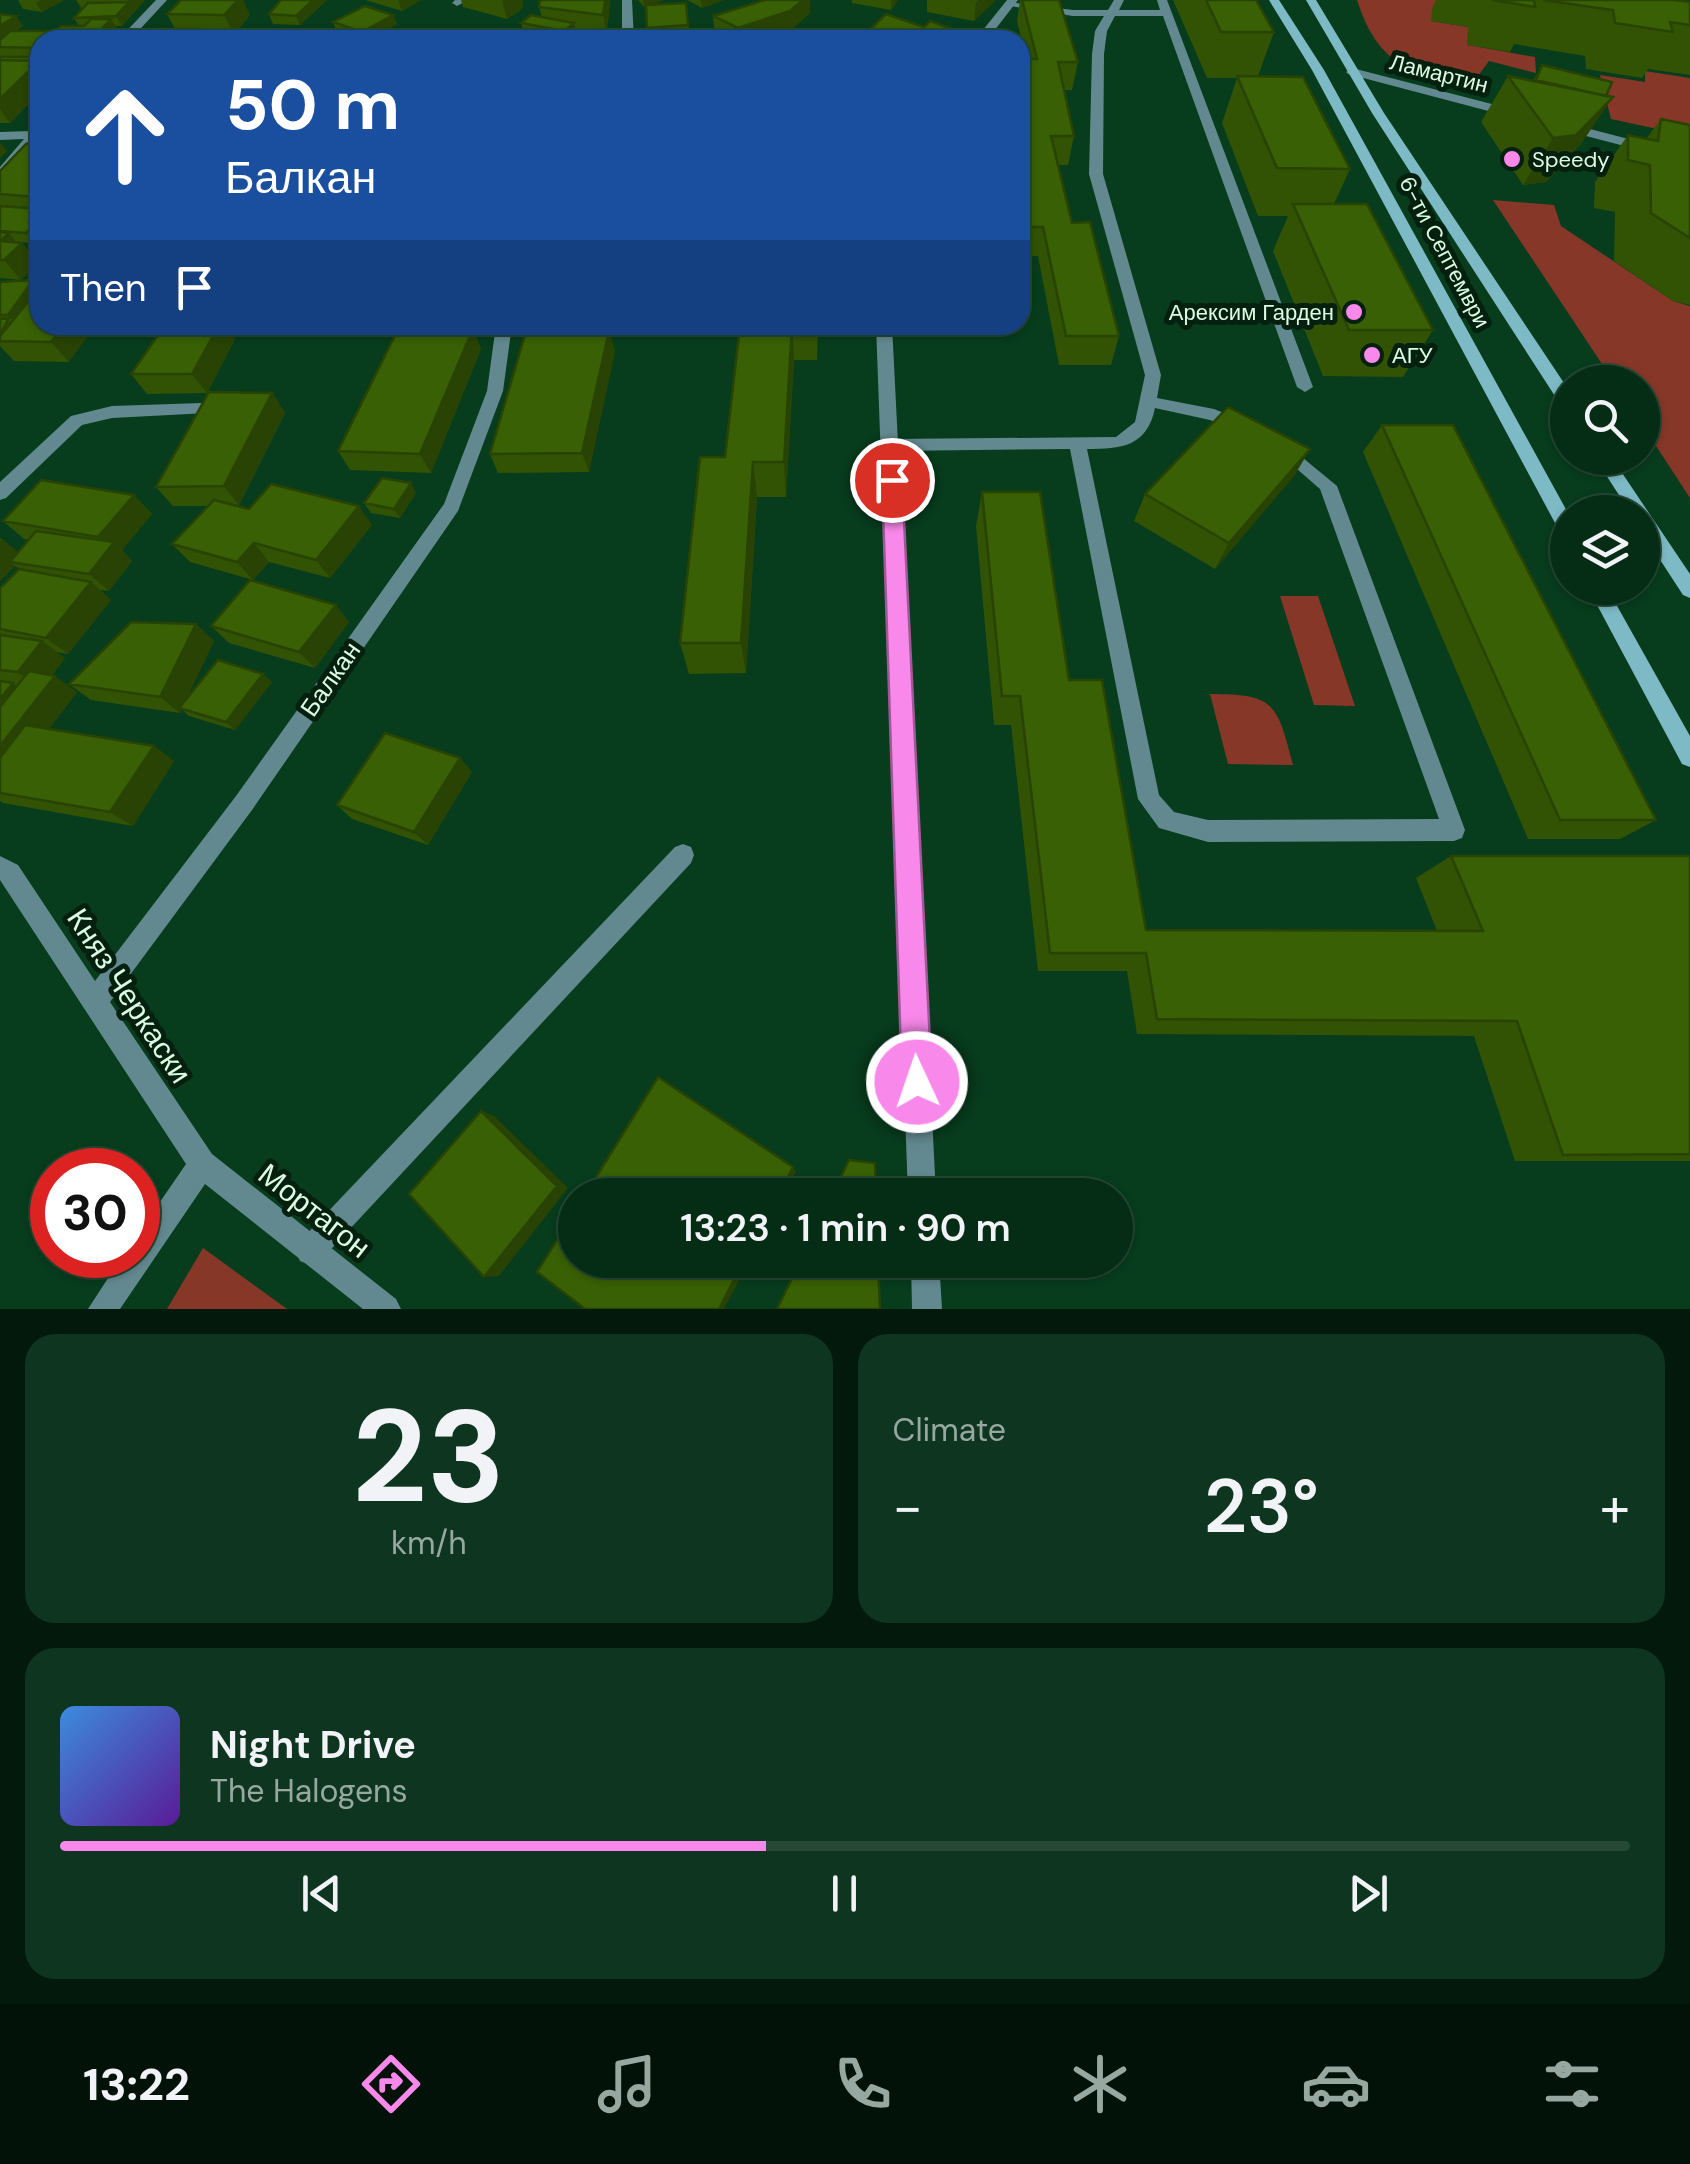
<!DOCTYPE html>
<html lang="en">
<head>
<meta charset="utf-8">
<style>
	:root { --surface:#052d16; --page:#0e351f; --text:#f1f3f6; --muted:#97a8a1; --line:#264935; --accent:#f888ea }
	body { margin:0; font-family:"DM Sans",sans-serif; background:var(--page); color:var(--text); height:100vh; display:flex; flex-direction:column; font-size:38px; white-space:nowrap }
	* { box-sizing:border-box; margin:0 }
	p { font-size:32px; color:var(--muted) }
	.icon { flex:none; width:55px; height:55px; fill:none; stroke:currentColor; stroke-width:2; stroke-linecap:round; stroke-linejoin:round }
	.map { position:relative; height:1309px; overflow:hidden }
	.side { display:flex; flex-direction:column; gap:25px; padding:25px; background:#03190c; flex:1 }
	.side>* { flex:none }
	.hud { position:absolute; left:30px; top:30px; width:1000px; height:305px; border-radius:30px; box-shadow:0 2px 8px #0004,0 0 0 2px var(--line); background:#1a4fa0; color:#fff; overflow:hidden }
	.controls { position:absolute; left:1550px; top:365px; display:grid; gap:20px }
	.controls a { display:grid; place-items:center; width:110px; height:110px; border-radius:50%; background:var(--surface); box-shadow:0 2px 8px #0004,0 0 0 2px var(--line); font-size:50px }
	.speed { position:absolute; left:30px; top:1148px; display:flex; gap:20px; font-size:50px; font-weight:700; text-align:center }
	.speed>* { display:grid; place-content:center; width:130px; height:130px; border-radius:50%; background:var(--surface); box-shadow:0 2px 8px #0004,0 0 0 2px var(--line); line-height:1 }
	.speed .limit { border:15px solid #d22; background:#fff; color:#111 }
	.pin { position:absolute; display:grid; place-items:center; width:85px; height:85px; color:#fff; margin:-42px; border:5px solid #fff; border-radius:50%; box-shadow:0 2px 10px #0007 }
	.me { position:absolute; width:110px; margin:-55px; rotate:357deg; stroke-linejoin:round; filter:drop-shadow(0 0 8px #0008) }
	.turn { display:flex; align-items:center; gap:35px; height:210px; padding:0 30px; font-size:45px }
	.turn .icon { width:130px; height:130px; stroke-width:2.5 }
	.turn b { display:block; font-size:70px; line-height:85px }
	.then { display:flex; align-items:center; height:95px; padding:0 30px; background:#0003; gap:20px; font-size:38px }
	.big { font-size:75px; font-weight:600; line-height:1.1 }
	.side .widget { flex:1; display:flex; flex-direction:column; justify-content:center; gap:15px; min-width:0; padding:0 35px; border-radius:30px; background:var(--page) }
	.side .dial { align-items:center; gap:0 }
	.dial b { font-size:130px; line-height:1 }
	.song { display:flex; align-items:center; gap:30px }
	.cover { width:120px; height:120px; border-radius:15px; background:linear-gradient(135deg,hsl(210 70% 55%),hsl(270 70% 35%)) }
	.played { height:10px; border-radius:5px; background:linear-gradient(90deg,var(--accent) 45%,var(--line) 45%) }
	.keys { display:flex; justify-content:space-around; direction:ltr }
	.heat { display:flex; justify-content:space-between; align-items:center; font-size:55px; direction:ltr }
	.side .tiles { flex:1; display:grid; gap:25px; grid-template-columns:1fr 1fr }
	.widget:last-child { grid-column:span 2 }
	.trip { position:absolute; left:558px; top:1178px; width:575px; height:100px; border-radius:50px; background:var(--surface); box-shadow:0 2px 8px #0004,0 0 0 2px var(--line); font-weight:600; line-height:100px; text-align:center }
	.menu { display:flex; height:160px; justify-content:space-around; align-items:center; background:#021209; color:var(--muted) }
	.menu .icon { width:70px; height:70px }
	.menu .selected { color:var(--accent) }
	.menu b { font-size:45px; color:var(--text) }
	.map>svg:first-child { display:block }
	.green { fill:#863728 }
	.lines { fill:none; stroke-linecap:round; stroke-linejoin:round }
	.service { fill:#638990; fill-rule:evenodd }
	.minor { fill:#638990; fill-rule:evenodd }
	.secondary { fill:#7dbac6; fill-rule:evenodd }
	.wall { fill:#315303 }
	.shaded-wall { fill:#284303 }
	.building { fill:#396004; stroke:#284303; stroke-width:2.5 }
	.route { fill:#f888ea; stroke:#a15898; stroke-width:2.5 }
	.poi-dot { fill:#f888ea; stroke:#05200e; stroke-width:4 }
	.labels { text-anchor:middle; stroke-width:10; stroke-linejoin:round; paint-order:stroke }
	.far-street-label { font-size:22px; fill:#dbfce2; stroke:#05200e }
	.far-poi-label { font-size:22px; fill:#dbfce2; stroke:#05200e; text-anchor:start }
	.street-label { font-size:25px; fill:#dbfce2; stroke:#05200e }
	.near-street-label { font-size:30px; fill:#dbfce2; stroke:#05200e }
</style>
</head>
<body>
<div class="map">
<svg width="1690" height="1309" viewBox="0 0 1690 1309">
	<rect width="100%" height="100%" fill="#073c1d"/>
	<!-- green -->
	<path class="green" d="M1357,0h92l-18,21 37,6v18l67,12 1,16 -47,-12 -19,26c-62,-17 -91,-20 -113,-87z
		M1645,71l45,7v58l-79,-17 -11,-44 45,7z
		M1493,200l61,5 7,21 112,75 17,5v192l-47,-72 -1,-44h-28z
		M1280,596h38l37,110 -41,-1z
		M1210,694c66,0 67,10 83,71l-65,-1z
		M203,1248l84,61h-120z"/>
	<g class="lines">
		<!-- service -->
		<path class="service" d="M1114,0h10l-5,10h41l-3,-10h10l146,387 -8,5 -8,-5 -134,-371h-48l-8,15 -3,23 -1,120 58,201 -4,23 57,11 33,13 2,4 -8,6 -31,-12 -55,-12c-8,39 -34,41 -68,41l72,346 15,17 34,8 231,-1 -119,-330 -46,-40 -3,-4 9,-6 57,47 128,344 -3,8 -8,3 -246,1 -49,-14 -21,-29 -68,-350 -179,2 -9,-6 9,-6 225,-2 19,-15 10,-47 -56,-201 3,-120 3,-23 9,-15h-31l-69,-11 5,-3 64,8h35z
			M683,844l8,3 3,8 -3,8 -371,398 -10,4 -10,-4 -4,-10 4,-10 375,-394z"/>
		<!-- minor -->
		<path class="minor" d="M156,0h11l-37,40h-12z
			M455,0h13l-11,6 -5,-3z
			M622,0h10l2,40h-12z
			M1007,0h11l-31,40h-12z
			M1352,68l167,43 2,3 -6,4 -167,-44 -2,-2z
			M1563,122l127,33v8l-131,-34 -2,-3z
			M40,124v14l-35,40 -5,1v-12l24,-28 -24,1v-8l31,-1z
			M496,325h16l-9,66 -45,120 -206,299 -142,192 102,152 184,145 5,10h-38l-158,-125 -85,125h-32l35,-54h15v-21l48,-70 -186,-284v-24l18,9 77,116 141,-185 208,-292 43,-113z
			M876,325h16l44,870h-28z
			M202,403l8,6 -2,4 -96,5 -30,7 -76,73 -6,2v-18l71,-66 41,-10z
			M911,1260h28l3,49h-30z"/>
		<!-- secondary -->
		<path class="secondary" d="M1269,0h10l45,70 244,443v25l-6,-2 -250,-466z
			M1306,0h10l68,113 184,276v20l-6,-2 -190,-294z
			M1595,458h17l78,116v24l-7,-3 -41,-63v-20h-12z
			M1588,588h19l83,148v31l-8,-3z"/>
	</g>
	<!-- wall -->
	<path class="wall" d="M18,0h46l-22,12 -19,-3z
		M76,0h69l-23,26h-6l1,3 -11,11h-66v52l-30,31h-10v-109l23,12 -7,5h39l24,-5 -5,-8 8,-9z
		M281,0h46l-27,25 -27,-1 -4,-10z
		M365,0h56l-19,11z
		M461,0h62l-1,9 -15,10 -44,-12z
		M610,0l-3,34 -32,-4 1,3 -8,7h-6l-38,-7 -3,-10 21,-6 -3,-10z
		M638,0h26l-14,5 36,-2 4,34 29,3h-70l-3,-34 -2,1z
		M687,0h37l-22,8z
		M852,0h46l-7,10 -39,-7z
		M927,0h69l-22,21 -47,-9z
		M1020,0h39l19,62 -6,28h-8l10,46 -6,29h-10l14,58 47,113 -8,29h-52l-21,-109h-13l-5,-28v-169h6l-9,-38z
		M1173,0h83l18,32 -16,44 92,93 -16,35 99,126 -30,47 -80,-1 -50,-125 15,-35h-30l-36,-93 15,-45h-30z
		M1436,0h238l16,2v73l-42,-6 -6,9 -56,-9 -1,-13 -71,-12 -4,8 -43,-7 1,-18 -37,-6 1,-12z
		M810,13l-19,17 -29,10h-36l-11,-5 -2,-19z
		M167,14l83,1 -14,17 32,3 2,5h-45l7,-6h-31l2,6h-58l30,-11z
		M393,15l4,9 -29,16h-6l-25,-8 -4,-10z
		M1542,65l64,31 -25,48 -35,38 -23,3 -42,-63 27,-46 25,5z
		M1661,119l29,6v180l-17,-4 -59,-40 1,-49 -21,-4 1,-26 33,-47 18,4z
		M40,138v99l-6,6 -16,-1 21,21 -18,17 -21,-2v-107z
		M0,282l40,7v4l-3,4 32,65 -55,-1 -14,-15z
		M165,325h62v1l8,13 -28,54 -60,1 -16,-20z
		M528,325h70l-1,6h12l6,20 -26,121 -91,1 -8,-19 40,-123z
		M740,325h78l-1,35h-23l-8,137h-29l-11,176 -57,1 -9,-31 45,-186z
		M473,329l8,20 -50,124 -81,-3 -12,-19z
		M272,393l13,20 -46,92h-5l15,4 123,16 -42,53 -61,-16 -16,18 -63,-18 -18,-18 36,-38h-35l-17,-19z
		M1382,425l274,395 -36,19h-92l-165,-387z
		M1310,449l-16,27 -79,93 -81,-48 11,-27z
		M982,492l87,188 77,250 291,1 -21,-53 35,-22h239v305h-175l-41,-125 -337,-2 -10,-63h-89l-27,-246h-17l-18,-199z
		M416,493l-16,25 -29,-5 -7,-10z
		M134,495l18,19 -30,36 10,11 -23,30 -9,-1 11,10 -43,54 -12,-2 9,6 -13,17 25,17 -28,37 105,17 20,15 -41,65 -130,-23 -3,-2v-213l20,-19 -5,-3 -15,15v-43l18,14 11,-12 -5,-1 -21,-18z
		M349,622l-34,46 -86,-25 -18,-17z
		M196,624l18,17 -28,58 77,-25 9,8 -37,48 -46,-14 -8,-7 -1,4 -89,-13 -22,-16z
		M460,758l12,14 -44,73 -76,-26 -15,-14z"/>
	<!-- shaded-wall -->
	<path class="shaded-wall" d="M41,0h23l-22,12 -6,-9z
		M128,0h17l-11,12z
		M238,0h5l7,15 -16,19 -10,-19z
		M313,0h14l-27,25 -4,-9z
		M398,0h23l-19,11z
		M502,0h21l-1,9 -15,10z
		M605,0h5l-3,34 -4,-19z
		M643,0h21l-20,7z
		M701,0h23l-22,8z
		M803,0h7v13l-19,17 -29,10h-23l-1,-12z
		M891,0h7l-7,10z
		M978,0h18l-22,21 2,-19z
		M129,2l5,10 -12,14 -6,-10z
		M393,15l4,9 -29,16h-3l-3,-8z
		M16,16l7,10 -23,14v-14z
		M111,19l6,10 -11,11h-13l-1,-1z
		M574,23l2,10 -10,7 -2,-9z
		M198,29l5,11h-14z
		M69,31l6,9h-15z
		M39,61l1,31 -30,31 -10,-14v-10z
		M1613,97l-32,47 -35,38 -23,3 30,-47z
		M0,142l7,9 -7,8z
		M40,213v24l-6,6 -8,-10 4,-11z
		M9,233l10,13 3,-3 17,20 -18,17 -17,-20 -4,-10v-14z
		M33,280l7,9v4l-22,32 -10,-10z
		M64,325h32l-27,37 -18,-20z
		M213,325h14v1l8,13 -28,54 -15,-19z
		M792,325l2,35 -8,137 -2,-35z
		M473,329l8,20 -50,124 -11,-19z
		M609,331l6,20 -26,121 -7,-19z
		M272,393l13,20 -46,92 -15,-19z
		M1310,449l-16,27 -79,93 14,-26z
		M753,462l4,35 -11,176 -5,-30z
		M411,483l5,10 -16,25 -6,-9z
		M134,495l18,19 -30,36 10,11 -23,30 -20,-17 21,-26 -12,-11z
		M359,506l13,19 -42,53 -14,-18z
		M2,539l22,18 -14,5 5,4 -15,15v-40z
		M254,543l15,19 -16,18 -16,-18z
		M91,582l20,18 -43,54 -22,-16z
		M336,605l13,17 -34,46 -16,-16z
		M196,624l18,17 -34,72 -20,-16z
		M42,641l23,17 -23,31 -24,-17z
		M263,674l9,8 -37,48 -9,-8z
		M55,676l22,16 -77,101v-94l13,-16 23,16z
		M154,746l20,15 -41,65 -23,-14z
		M460,758l12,14 -44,73 -14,-13z
		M481,1111l13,5 74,72 -69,88 -15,1z
		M793,1167l3,4 -12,24h-5z
		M744,1260h6l-26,49h-5z"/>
	<!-- building -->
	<path class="building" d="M181,0h57l-14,15 -57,-1z
		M281,0h32l-17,16 -27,-2z
		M540,0h65l-2,15 -64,-8z
		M765,0h38l-13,11 -52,17 -25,-12z
		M1022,0h37l19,62h-20l16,74h-23l21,87 18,-1 29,114h-53l-23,-109h-13l-10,-53v-39h10l-10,-57v-19h17z
		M1206,0h50l18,32h-53z
		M1492,0h42l1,7z
		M1543,0h131l16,2v23l-20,-3 3,10 -58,-9 -2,-13z
		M129,2l-13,14 -42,2 14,-15z
		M686,3l2,22 -41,3 -1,-23z
		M365,6l28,9 -31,17 -29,-10z
		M0,14l16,2 -16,10z
		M886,14l38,13 6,-6 22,8 -7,11h-86z
		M531,15l43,8 -10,8 -43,-8z
		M91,19h20l-19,20 -18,-1 -5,-7h-14l6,-5h23z
		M156,29h42l-9,11h-44z
		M10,31h59l-9,9h-20v8l-40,-1v-7z
		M234,32l34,3 -6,5h-37z
		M674,35l45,5h-49z
		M0,57h40v5l-1,-1 -39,-1z
		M0,60l39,1 -39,38z
		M1542,65l70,17 -6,14 -70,-16z
		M1237,76l66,1 47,92 -73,-1z
		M1508,76l105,21 -37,38 -23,3z
		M1661,119l29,6v113l-39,-25 -1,-48 -22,-5v-25l30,6z
		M40,138v56l-4,3 -36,-3v-23l26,-27z
		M1293,204h74l66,126h-84z
		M0,206l40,3v4l-10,9h7l-11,11 -26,-2z
		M0,232l9,1 -9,8z
		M0,241l22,2 -18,17h-4z
		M33,280l-25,35h-8v-33z
		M32,297h8v28h24l-13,17 -51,-1v-5z
		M9,318l-8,15h-1v-14z
		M165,325h54l-27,49h-61z
		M740,325h52l-8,137h-31l-12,181h-61l20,-186h25z
		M399,327l74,2 -53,125 -82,-3z
		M526,331h83l-27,122 -92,1z
		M209,392l63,1 -48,93 -68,1z
		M1228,407l82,42 -81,94 -84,-49z
		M1382,425h71l203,395h-96z
		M382,478l29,5 -17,26 -30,-6z
		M41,480l93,15 -36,42 -95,-16z
		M271,484l88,22 -43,54 -62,-17 -17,19 -65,-18 42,-44 35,9z
		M982,492h58l29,188h33l44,250 337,1 -32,-75h239v298l-127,1 -46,-134 -360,-2 -11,-66h-96l-30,-257h-18z
		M36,531l78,11 -25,32 -79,-12z
		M19,569l72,13 -45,56 -46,-9v-41z
		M250,580l86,25 -37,47 -88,-26z
		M131,622l65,2 -36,73 -91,-13z
		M0,635l42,6 -24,31 -18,-2z
		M218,660l45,14 -37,48 -47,-14z
		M29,671l26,5 -55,70v-39z
		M0,681l13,2 -13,16z
		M25,725l129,21 -44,66 -110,-19v-35z
		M385,733l75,25 -46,74 -77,-27z
		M658,1077l135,90 -14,28h-194z
		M481,1111l76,75 -73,91 -75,-83z
		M849,1160l26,3 1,32h-44z
		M575,1211v49h169l-25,49h-134l-48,-37z
		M801,1260h77l2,49h-103z"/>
	<!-- route -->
	<path class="route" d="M892,472l10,8 30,602 -5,11 -10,4 -11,-4 -4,-11 -20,-602z"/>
	<!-- markers -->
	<g class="poi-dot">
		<circle cx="1512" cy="159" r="10"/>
		<circle cx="1354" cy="312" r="10"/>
		<circle cx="1372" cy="355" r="10"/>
	</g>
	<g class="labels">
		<!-- far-street labels -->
		<g class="far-street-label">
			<text transform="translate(1439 73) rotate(14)" y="8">Ламартин</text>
			<text transform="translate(1445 252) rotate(62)" y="8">6-ти Септември</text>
		</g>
		<!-- far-poi labels -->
		<g class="far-poi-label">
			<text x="1532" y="167">Speedy</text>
			<text x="1334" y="320" text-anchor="end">Арексим Гарден</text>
			<text x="1392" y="363">АГУ</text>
		</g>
		<!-- street labels -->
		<g class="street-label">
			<text transform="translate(330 679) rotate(-55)" y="9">Балкан</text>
		</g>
		<!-- near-street labels -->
		<g class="near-street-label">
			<text transform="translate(129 996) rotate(57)" y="10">Княз Черкаски</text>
			<text transform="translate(314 1211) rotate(38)" y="10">Мортагон</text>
		</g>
	</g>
</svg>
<div class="controls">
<a><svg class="icon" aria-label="search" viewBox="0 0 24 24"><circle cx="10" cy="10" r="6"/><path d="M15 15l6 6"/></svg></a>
<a><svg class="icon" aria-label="layers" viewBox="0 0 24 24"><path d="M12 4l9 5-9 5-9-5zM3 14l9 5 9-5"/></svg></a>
</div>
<div class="speed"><div class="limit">30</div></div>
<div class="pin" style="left:892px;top:480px;background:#d93025"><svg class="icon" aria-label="arrive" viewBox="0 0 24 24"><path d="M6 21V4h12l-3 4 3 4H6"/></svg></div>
<svg class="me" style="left:917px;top:1082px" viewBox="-20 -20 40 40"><circle r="17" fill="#f888ea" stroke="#fff" stroke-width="3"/><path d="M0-11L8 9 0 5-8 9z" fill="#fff"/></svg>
<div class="trip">13:23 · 1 min · 90 m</div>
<div class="hud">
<div class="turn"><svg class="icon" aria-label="ahead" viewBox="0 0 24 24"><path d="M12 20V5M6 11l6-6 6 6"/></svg><div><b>50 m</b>Балкан</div></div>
<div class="then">Then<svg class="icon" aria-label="arrive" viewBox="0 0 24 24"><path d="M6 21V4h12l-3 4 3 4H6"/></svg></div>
</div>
</div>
<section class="side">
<div class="tiles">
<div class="widget dial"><b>23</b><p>km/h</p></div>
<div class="widget"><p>Climate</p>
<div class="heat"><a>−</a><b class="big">23°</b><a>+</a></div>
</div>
<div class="widget">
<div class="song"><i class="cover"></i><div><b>Night Drive</b><p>The Halogens</p></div></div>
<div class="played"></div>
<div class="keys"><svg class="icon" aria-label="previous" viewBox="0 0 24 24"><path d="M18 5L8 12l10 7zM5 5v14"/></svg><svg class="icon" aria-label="pause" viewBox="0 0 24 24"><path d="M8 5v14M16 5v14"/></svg><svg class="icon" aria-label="next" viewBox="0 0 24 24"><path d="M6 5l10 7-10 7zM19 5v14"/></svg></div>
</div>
</div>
</section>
<nav class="menu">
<b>13:22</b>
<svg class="icon selected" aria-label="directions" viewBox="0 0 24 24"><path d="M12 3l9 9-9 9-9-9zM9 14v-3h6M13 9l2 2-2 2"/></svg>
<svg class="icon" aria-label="music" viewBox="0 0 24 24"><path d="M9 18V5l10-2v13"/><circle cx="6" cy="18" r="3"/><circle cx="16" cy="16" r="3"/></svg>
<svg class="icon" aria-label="phone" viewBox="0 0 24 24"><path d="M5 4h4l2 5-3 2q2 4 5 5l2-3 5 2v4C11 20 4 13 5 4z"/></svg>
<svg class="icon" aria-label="climate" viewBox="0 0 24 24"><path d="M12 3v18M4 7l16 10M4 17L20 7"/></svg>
<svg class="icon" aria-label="car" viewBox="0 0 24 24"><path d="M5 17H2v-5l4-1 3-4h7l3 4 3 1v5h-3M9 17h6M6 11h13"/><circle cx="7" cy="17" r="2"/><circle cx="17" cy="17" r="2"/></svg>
<svg class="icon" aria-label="filters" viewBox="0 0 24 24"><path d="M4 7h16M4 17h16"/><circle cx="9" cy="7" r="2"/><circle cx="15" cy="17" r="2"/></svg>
</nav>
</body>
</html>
